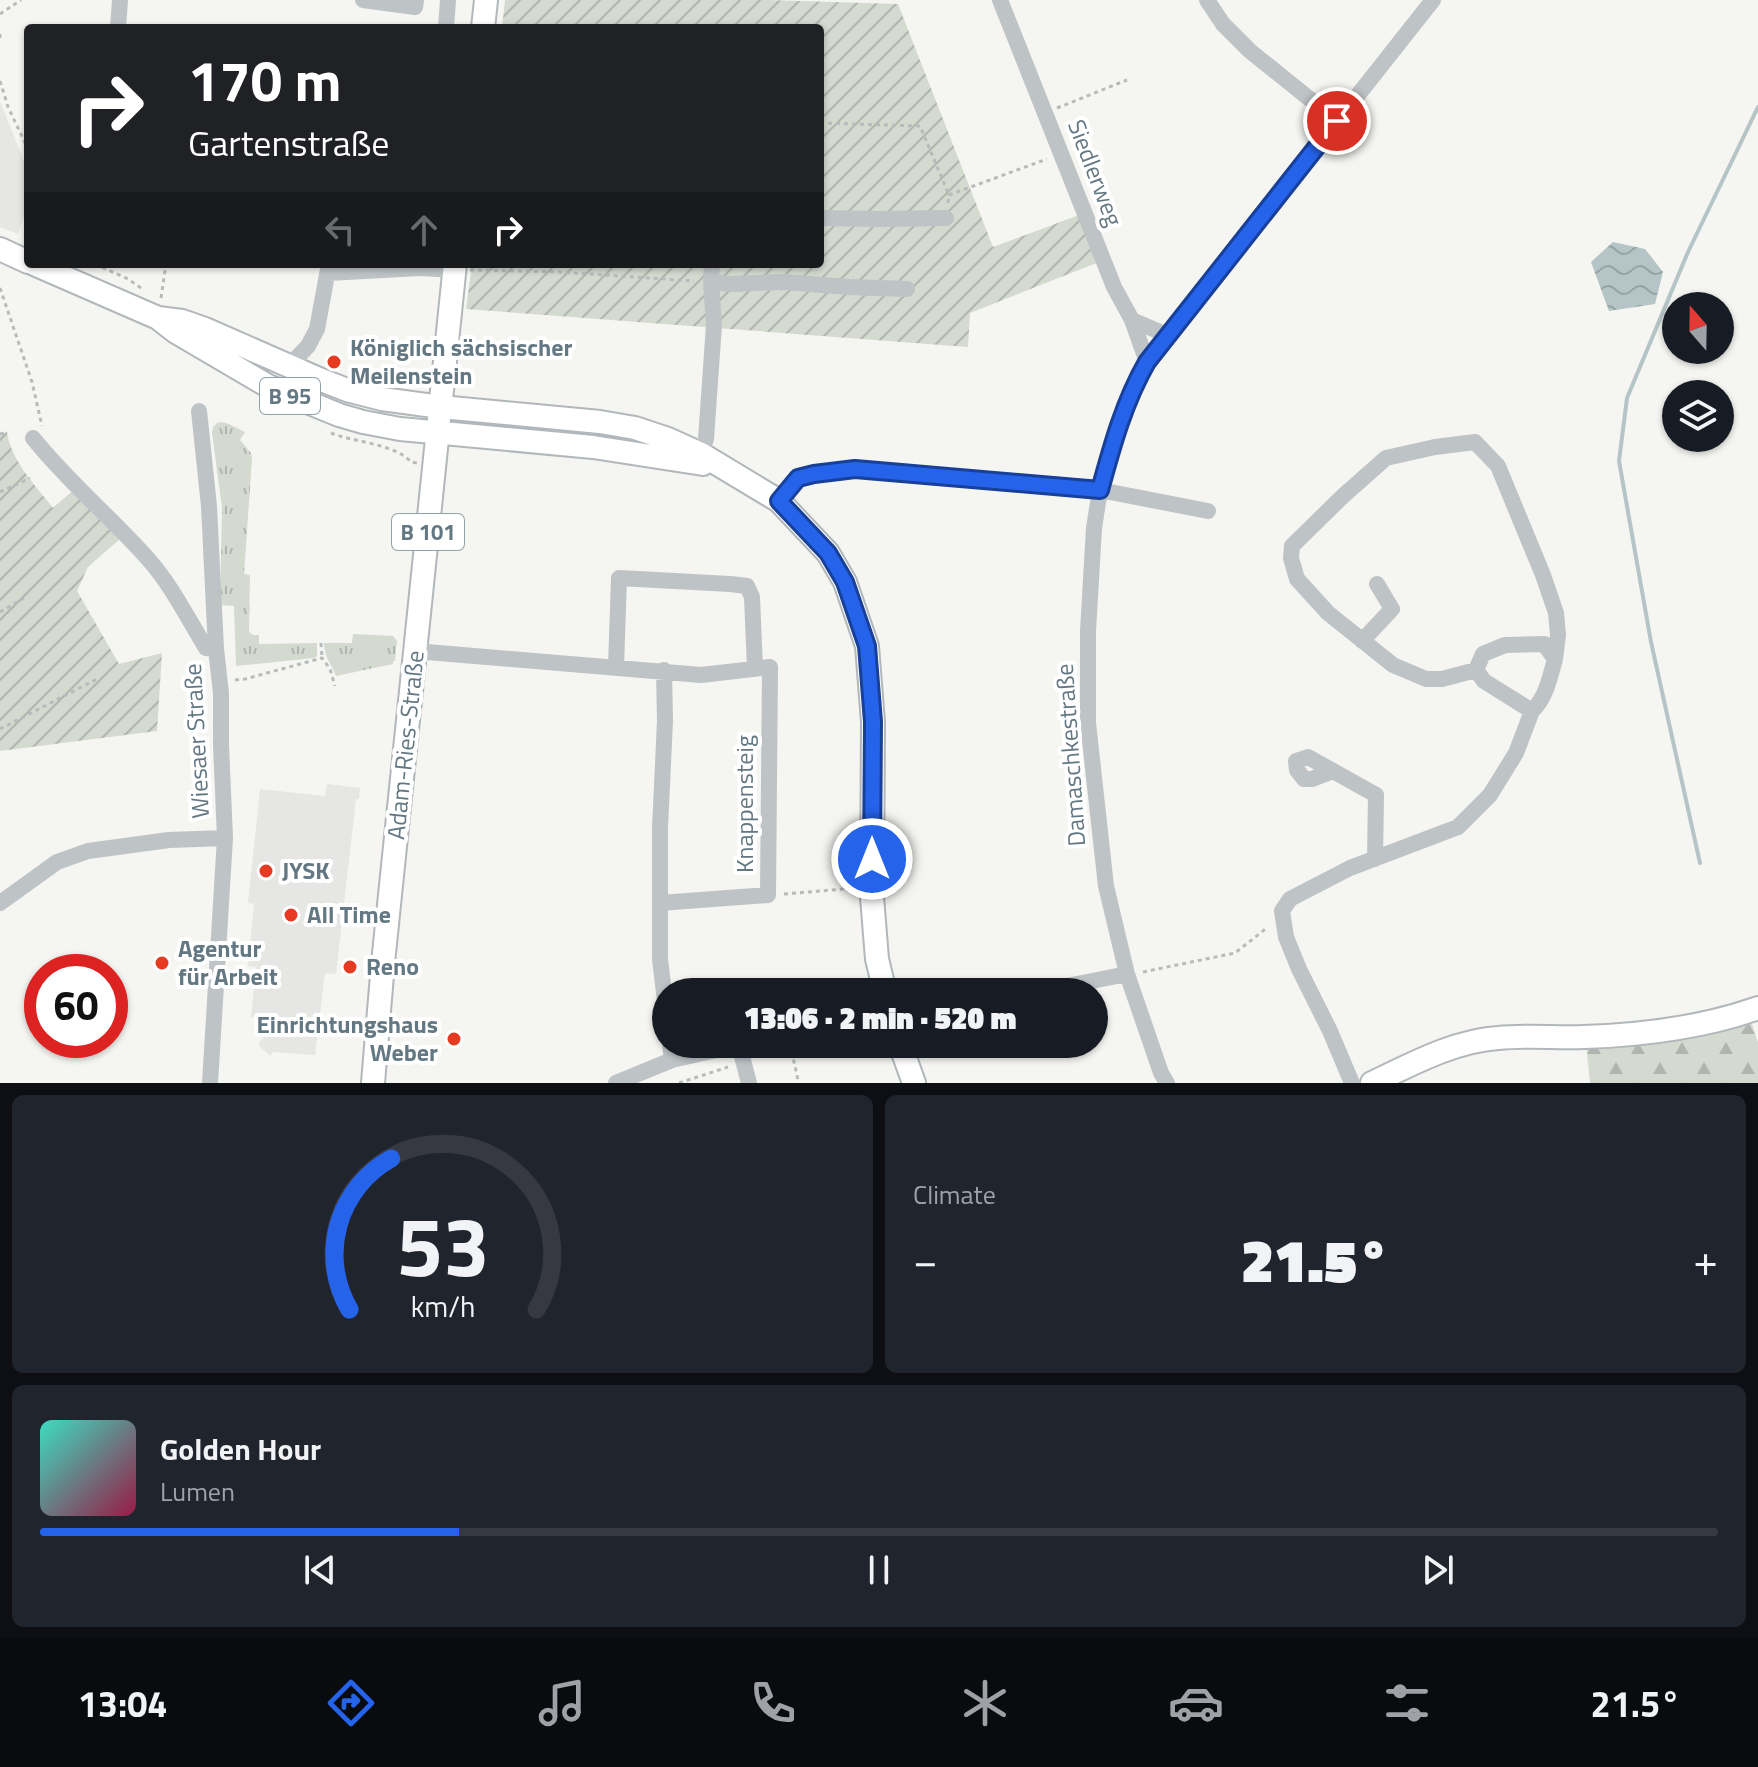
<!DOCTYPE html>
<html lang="en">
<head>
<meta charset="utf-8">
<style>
	:root { --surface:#171b24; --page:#20242c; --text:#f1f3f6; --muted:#9ea1a6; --line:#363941; --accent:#2563eb }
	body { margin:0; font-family:"Titillium Web",sans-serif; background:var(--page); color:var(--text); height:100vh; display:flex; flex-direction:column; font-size:30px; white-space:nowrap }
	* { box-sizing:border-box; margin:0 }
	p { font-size:26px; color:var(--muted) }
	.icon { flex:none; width:44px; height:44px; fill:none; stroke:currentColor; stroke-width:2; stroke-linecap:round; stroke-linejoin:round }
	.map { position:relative; height:1083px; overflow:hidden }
	.sheet { display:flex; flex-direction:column; gap:12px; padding:12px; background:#0d0f14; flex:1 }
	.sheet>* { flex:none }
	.top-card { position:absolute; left:24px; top:24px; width:800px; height:244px; border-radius:8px; box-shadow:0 2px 6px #0004; background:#202124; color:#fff; overflow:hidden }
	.needle { width:52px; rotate:340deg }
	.controls { position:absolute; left:1662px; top:292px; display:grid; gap:16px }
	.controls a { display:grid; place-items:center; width:72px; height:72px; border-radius:50%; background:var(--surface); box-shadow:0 2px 6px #0004; font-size:40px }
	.speed { position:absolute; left:24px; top:954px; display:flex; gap:16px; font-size:40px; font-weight:700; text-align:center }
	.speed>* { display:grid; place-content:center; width:104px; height:104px; border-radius:50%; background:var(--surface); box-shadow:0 2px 6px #0004; line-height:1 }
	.speed .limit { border:12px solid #d22; background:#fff; color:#111 }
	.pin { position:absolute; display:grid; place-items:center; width:68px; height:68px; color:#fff; margin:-34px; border:4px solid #fff; border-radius:50%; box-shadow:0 2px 8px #0007 }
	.me { position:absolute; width:88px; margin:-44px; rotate:0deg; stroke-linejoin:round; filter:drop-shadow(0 0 6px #0008) }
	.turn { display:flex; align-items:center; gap:28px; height:168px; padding:0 32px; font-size:36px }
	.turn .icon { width:104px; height:104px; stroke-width:2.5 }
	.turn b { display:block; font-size:56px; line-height:68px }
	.lanes { display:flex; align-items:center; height:76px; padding:0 32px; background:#0003; justify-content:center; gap:40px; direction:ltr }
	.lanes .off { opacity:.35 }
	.big { font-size:60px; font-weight:800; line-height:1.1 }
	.sheet .widget { flex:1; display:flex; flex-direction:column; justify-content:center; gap:12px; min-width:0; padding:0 28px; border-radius:12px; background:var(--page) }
	.sheet .dial { align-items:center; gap:0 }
	.dial svg { height:208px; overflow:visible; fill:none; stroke:var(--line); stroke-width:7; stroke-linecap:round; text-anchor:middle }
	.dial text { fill:var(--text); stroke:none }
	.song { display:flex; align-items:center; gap:24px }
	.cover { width:96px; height:96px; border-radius:12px; background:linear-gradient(135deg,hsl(170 70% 55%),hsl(340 70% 35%)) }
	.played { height:8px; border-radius:4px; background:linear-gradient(90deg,var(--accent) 25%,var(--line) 25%) }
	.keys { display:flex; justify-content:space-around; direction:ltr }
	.heat { display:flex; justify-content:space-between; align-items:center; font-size:44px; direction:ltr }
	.sheet .tiles { flex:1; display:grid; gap:12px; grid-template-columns:1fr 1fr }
	.widget:last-child { grid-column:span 2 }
	.trip { position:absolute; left:652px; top:978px; width:456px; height:80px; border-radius:40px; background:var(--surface); box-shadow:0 2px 6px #0004; font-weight:800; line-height:80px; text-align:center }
	.tab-bar { display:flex; height:128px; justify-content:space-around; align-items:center; background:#090b0e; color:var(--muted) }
	.tab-bar .icon { width:56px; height:56px }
	.tab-bar .current { color:var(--accent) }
	.tab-bar b { font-size:36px; color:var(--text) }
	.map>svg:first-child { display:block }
	.built { fill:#e6e6e5 }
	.grass { fill:url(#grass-tufts) }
	.forest { fill:url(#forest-firs) }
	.garden { fill:url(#garden-furrows) }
	.water { fill:url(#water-waves) }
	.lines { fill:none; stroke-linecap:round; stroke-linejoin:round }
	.stream { stroke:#b5c4c6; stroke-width:4 }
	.major-casing { stroke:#b1b7ba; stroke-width:26 }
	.path { stroke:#b8bbbd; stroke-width:3; stroke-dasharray:4 4; stroke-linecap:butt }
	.minor { stroke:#bec3c6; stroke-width:16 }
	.major { stroke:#fff; stroke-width:22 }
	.route-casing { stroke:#184099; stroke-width:20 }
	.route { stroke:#2563eb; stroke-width:14 }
	.poi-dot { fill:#e63b21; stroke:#fff; stroke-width:3 }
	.labels { text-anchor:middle; stroke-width:8; stroke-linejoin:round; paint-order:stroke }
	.shield { fill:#fff; stroke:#92a0a8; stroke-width:2 }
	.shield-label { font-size:22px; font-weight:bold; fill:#647883 }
	.street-label { font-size:24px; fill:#647883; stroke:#fff }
	.poi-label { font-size:24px; font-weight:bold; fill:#647883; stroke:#fff; text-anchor:start }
</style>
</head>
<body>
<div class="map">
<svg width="1758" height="1083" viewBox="0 0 1758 1083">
	<defs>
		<pattern id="grass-tufts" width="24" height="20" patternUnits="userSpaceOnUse" patternTransform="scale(2)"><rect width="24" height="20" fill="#d5dad0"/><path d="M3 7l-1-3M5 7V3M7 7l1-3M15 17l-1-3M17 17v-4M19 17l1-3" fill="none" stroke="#b0b6ae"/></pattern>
		<pattern id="forest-firs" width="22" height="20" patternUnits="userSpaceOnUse" patternTransform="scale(2)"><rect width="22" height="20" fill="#d5dad0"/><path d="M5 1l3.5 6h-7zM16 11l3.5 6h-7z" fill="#b0b6ae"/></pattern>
		<pattern id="garden-furrows" width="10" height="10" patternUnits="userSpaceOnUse" patternTransform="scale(2)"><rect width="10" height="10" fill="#d5dad0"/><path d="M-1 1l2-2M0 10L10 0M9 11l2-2" fill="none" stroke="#b0b6ae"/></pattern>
		<pattern id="water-waves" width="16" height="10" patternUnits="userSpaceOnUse" patternTransform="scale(2)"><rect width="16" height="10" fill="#b5c4c6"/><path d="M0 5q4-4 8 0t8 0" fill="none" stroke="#97a4a6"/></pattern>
	</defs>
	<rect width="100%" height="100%" fill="#f5f5f1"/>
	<!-- built -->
	<path class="built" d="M0,101l28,70v34l-10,29 -18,-7z
		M327,784l33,4 -1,11h-3l-20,175 -11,-1 -10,82 -42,-3 -3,4 -12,-11 6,-9 2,-18 -15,-1 5,-50 -8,-1 6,-62 -6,-1 12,-114 65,7z"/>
	<!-- grass -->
	<path class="grass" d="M222,422l7,2 16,8 -5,8 11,13 1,6 -8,115 6,1 -1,57 4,3h6v9l58,-1v13l-3,2 -78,8 -2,-60 -14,-1 2,-97 -10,-75 1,-6 4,-4z
		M353,634l40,2 4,5 -2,20h-2v3l-57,12c-5,-13 -12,-19 -12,-33h28z"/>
	<!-- forest -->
	<path class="forest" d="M1750,1018l8,25v40h-168l-4,-39z"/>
	<!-- garden -->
	<path class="garden" d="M505,0h263l130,4 95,243 86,-32 20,47 -129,51 -2,34 -502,-38 6,-45h348v-236h-318z
		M7,432c4,29 29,54 46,76l24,-21 44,51 -33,29 -11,24 42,73 43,-11 -5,78 -157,20v-317z"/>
	<!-- water -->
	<path class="water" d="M1613,242l32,7 18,23 -8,32 -46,7 -18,-49z"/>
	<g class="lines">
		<!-- stream -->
		<path class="stream" d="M1700,863l-49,-221 -32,-181 8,-63 61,-146 70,-145"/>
		<defs>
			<path id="major" d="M483,28l3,-28
				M0,249l28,13
				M34,264l124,54 18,14 92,54 71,29 24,7 37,7 193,18 110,17
				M158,318l24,3 23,8 114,50 28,11 35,9 59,8 159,15 35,6 33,11 33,15 78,47 49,52 17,29 22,64 6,76 -1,175 5,62 8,33
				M900,1044l14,39
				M373,1083l10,-120 72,-699
				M1372,1083c40,-19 82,-42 126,-45 28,-3 57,0 86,-1 59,-2 118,-9 174,-29"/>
		</defs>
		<!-- major casing -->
		<use href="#major" class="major-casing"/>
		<!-- path -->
		<path class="path" d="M0,14l21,-14
			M0,34v6
			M0,81l8,26 20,42
			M1057,108l70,-28
			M820,123l100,3 29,69
			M948,203l1,-8 98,-36
			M95,264l33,15 16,11
			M470,270l90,2 134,9
			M0,288l32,94 10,44
			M161,298l5,-34
			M331,433c22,9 65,11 80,29l6,1
			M0,434l7,-2
			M0,492l30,-14
			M0,612l24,-14
			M321,643l1,15
			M235,680l10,-1 77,-21 8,11 5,17
			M0,729l97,-50
			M784,894l72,-6
			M1143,972l92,-19 33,-26
			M790,1044l8,36
			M679,1083l49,-16"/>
		<!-- minor -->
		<path class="minor" d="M363,0l52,7 1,-7
			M1000,0l114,287 18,33 15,42
			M1207,0l16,24 27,27 87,70
			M118,28l2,-28
			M446,28l2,-28
			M820,218l58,1 68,-1
			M420,268l35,2
			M328,273l92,-5 1,-4
			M711,282l21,2 52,-2 65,5 58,2
			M1132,320l35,15
			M289,366l19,-20 9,-17 12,-65
			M199,411l10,95 7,143
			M33,438c35,44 79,80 116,122 23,26 39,59 57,88l10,1 5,44v52l4,93 -15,245
			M701,454l5,-15 8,-114 -3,-43 1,-18
			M779,501l19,-23 16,-4 41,-5 245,21 108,21
			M1362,641l30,-32 -15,-25
			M415,651l286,24 69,-8 -2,228 -108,8
			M616,667l3,-89 111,6 17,2 5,11 3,72
			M664,670l1,51 -5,107v131l6,51
			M1476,670l7,-16 22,-9 39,-1 11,15c-5,18 -9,39 -23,52
			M1333,771l-21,8h-8l-7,-9 -1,-9 12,-4 68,38 -1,64
			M0,903l57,-41 31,-11 81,-11 56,-2
			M1037,992l90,-18
			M670,1044l2,16
			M739,1045l10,38
			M616,1083l56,-23 71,-16
			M1167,1083l-6,-10 -34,-99 -21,-88 -18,-163v-92l6,-103 6,-38 16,-58 17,-45 14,-25 286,-362
			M1352,1083l-22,-52 -31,-62 -13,-32 -4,-26 8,-12 60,-31 108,-41 32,-32 26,-42 16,-42 -48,-30 -8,-11 -34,9h-16l-33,-14 -65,-52 -31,-34 -6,-21 1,-12 51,-50 43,-38 49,-11 40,-5 23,24 45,109 13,38 2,22 -3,24"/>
		<!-- major -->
		<use href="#major" class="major"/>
	</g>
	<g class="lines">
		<defs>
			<path id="route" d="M872,859l1,-137 -6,-76 -22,-64 -17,-29 -49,-52 19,-23 16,-4 41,-5 245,21c12,-44 24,-88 47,-128l190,-241"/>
		</defs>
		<!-- route casing -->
		<use href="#route" class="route-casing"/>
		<!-- route -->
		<use href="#route" class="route"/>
	</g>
	<!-- markers -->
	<g class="poi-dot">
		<circle cx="334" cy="362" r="8"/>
		<circle cx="266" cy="871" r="8"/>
		<circle cx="291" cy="915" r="8"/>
		<circle cx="162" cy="963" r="8"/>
		<circle cx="350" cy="967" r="8"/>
		<circle cx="454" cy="1039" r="8"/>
	</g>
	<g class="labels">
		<!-- shield labels -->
		<g class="shield">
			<rect x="260" y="378" width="60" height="36" rx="6"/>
			<rect x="392" y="514" width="72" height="36" rx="6"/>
		</g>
		<g class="shield-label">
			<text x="290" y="404">B 95</text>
			<text x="428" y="540">B 101</text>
		</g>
		<!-- street labels -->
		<g class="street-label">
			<text transform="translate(1095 173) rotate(69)" y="8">Siedlerweg</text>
			<text transform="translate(197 741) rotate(-93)" y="8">Wiesaer Straße</text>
			<text transform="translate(406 745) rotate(-84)" y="8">Adam-Ries-Straße</text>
			<text transform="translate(1071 755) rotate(-94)" y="8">Damaschkestraße</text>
			<text transform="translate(745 804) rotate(-90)" y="8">Knappensteig</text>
		</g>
		<!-- poi labels -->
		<g class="poi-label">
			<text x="350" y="356">Königlich sächsischer<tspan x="350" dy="28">Meilenstein</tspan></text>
			<text x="282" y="879">JYSK</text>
			<text x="307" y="923">All Time</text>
			<text x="178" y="957">Agentur<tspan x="178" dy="28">für Arbeit</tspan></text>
			<text x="366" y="975">Reno</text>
			<text x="438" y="1033" text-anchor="end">Einrichtungshaus<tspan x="438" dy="28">Weber</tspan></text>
		</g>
	</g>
</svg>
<div class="controls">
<a><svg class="needle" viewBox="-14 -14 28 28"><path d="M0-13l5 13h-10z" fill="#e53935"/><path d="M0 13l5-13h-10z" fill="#9ea1a6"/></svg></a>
<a><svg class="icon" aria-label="layers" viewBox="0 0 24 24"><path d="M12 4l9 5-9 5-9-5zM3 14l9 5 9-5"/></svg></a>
</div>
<div class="speed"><div class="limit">60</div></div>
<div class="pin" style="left:1337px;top:121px;background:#d93025"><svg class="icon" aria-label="arrive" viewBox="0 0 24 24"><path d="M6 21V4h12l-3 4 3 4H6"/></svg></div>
<svg class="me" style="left:872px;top:859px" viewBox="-20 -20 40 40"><circle r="17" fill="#2563eb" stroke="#fff" stroke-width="3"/><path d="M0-11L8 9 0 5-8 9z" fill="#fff"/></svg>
<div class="trip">13:06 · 2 min · 520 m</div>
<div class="top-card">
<div class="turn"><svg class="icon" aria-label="right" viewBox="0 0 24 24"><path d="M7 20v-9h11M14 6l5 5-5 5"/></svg><div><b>170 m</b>Gartenstraße</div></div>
<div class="lanes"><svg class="icon off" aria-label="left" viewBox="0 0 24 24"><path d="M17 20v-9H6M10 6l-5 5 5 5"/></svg><svg class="icon off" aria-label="ahead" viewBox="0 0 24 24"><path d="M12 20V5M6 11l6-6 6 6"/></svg><svg class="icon" aria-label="right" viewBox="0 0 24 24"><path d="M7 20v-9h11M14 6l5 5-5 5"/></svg></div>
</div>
</div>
<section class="sheet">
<div class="tiles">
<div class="widget dial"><svg viewBox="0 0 100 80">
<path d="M14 69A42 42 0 1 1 86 69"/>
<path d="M14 69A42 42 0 0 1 30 11" stroke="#2563eb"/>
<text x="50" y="56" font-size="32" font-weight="700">53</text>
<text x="50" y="72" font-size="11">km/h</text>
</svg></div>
<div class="widget"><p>Climate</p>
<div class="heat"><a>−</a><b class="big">21.5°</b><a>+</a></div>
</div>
<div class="widget">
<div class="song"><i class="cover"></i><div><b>Golden Hour</b><p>Lumen</p></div></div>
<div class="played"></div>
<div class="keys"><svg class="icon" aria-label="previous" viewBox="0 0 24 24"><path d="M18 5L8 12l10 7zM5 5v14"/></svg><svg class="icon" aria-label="pause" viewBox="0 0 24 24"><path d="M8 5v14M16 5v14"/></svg><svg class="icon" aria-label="next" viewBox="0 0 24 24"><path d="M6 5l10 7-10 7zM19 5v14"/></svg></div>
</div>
</div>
</section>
<nav class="tab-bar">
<b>13:04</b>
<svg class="icon current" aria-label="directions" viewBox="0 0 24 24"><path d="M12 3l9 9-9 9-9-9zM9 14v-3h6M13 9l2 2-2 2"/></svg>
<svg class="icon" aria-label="music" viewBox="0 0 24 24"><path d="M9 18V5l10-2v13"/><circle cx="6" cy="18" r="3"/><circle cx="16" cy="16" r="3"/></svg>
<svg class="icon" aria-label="phone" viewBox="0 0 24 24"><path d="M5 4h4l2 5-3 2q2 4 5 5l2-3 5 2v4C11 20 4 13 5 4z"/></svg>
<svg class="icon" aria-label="climate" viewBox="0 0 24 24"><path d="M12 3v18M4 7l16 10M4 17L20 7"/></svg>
<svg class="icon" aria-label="car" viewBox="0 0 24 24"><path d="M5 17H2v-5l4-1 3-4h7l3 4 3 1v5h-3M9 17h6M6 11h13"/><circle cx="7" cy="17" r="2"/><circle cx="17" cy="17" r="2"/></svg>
<svg class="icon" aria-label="filters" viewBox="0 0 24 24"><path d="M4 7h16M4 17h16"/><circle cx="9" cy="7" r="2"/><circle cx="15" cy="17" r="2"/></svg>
<b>21.5°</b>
</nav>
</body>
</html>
